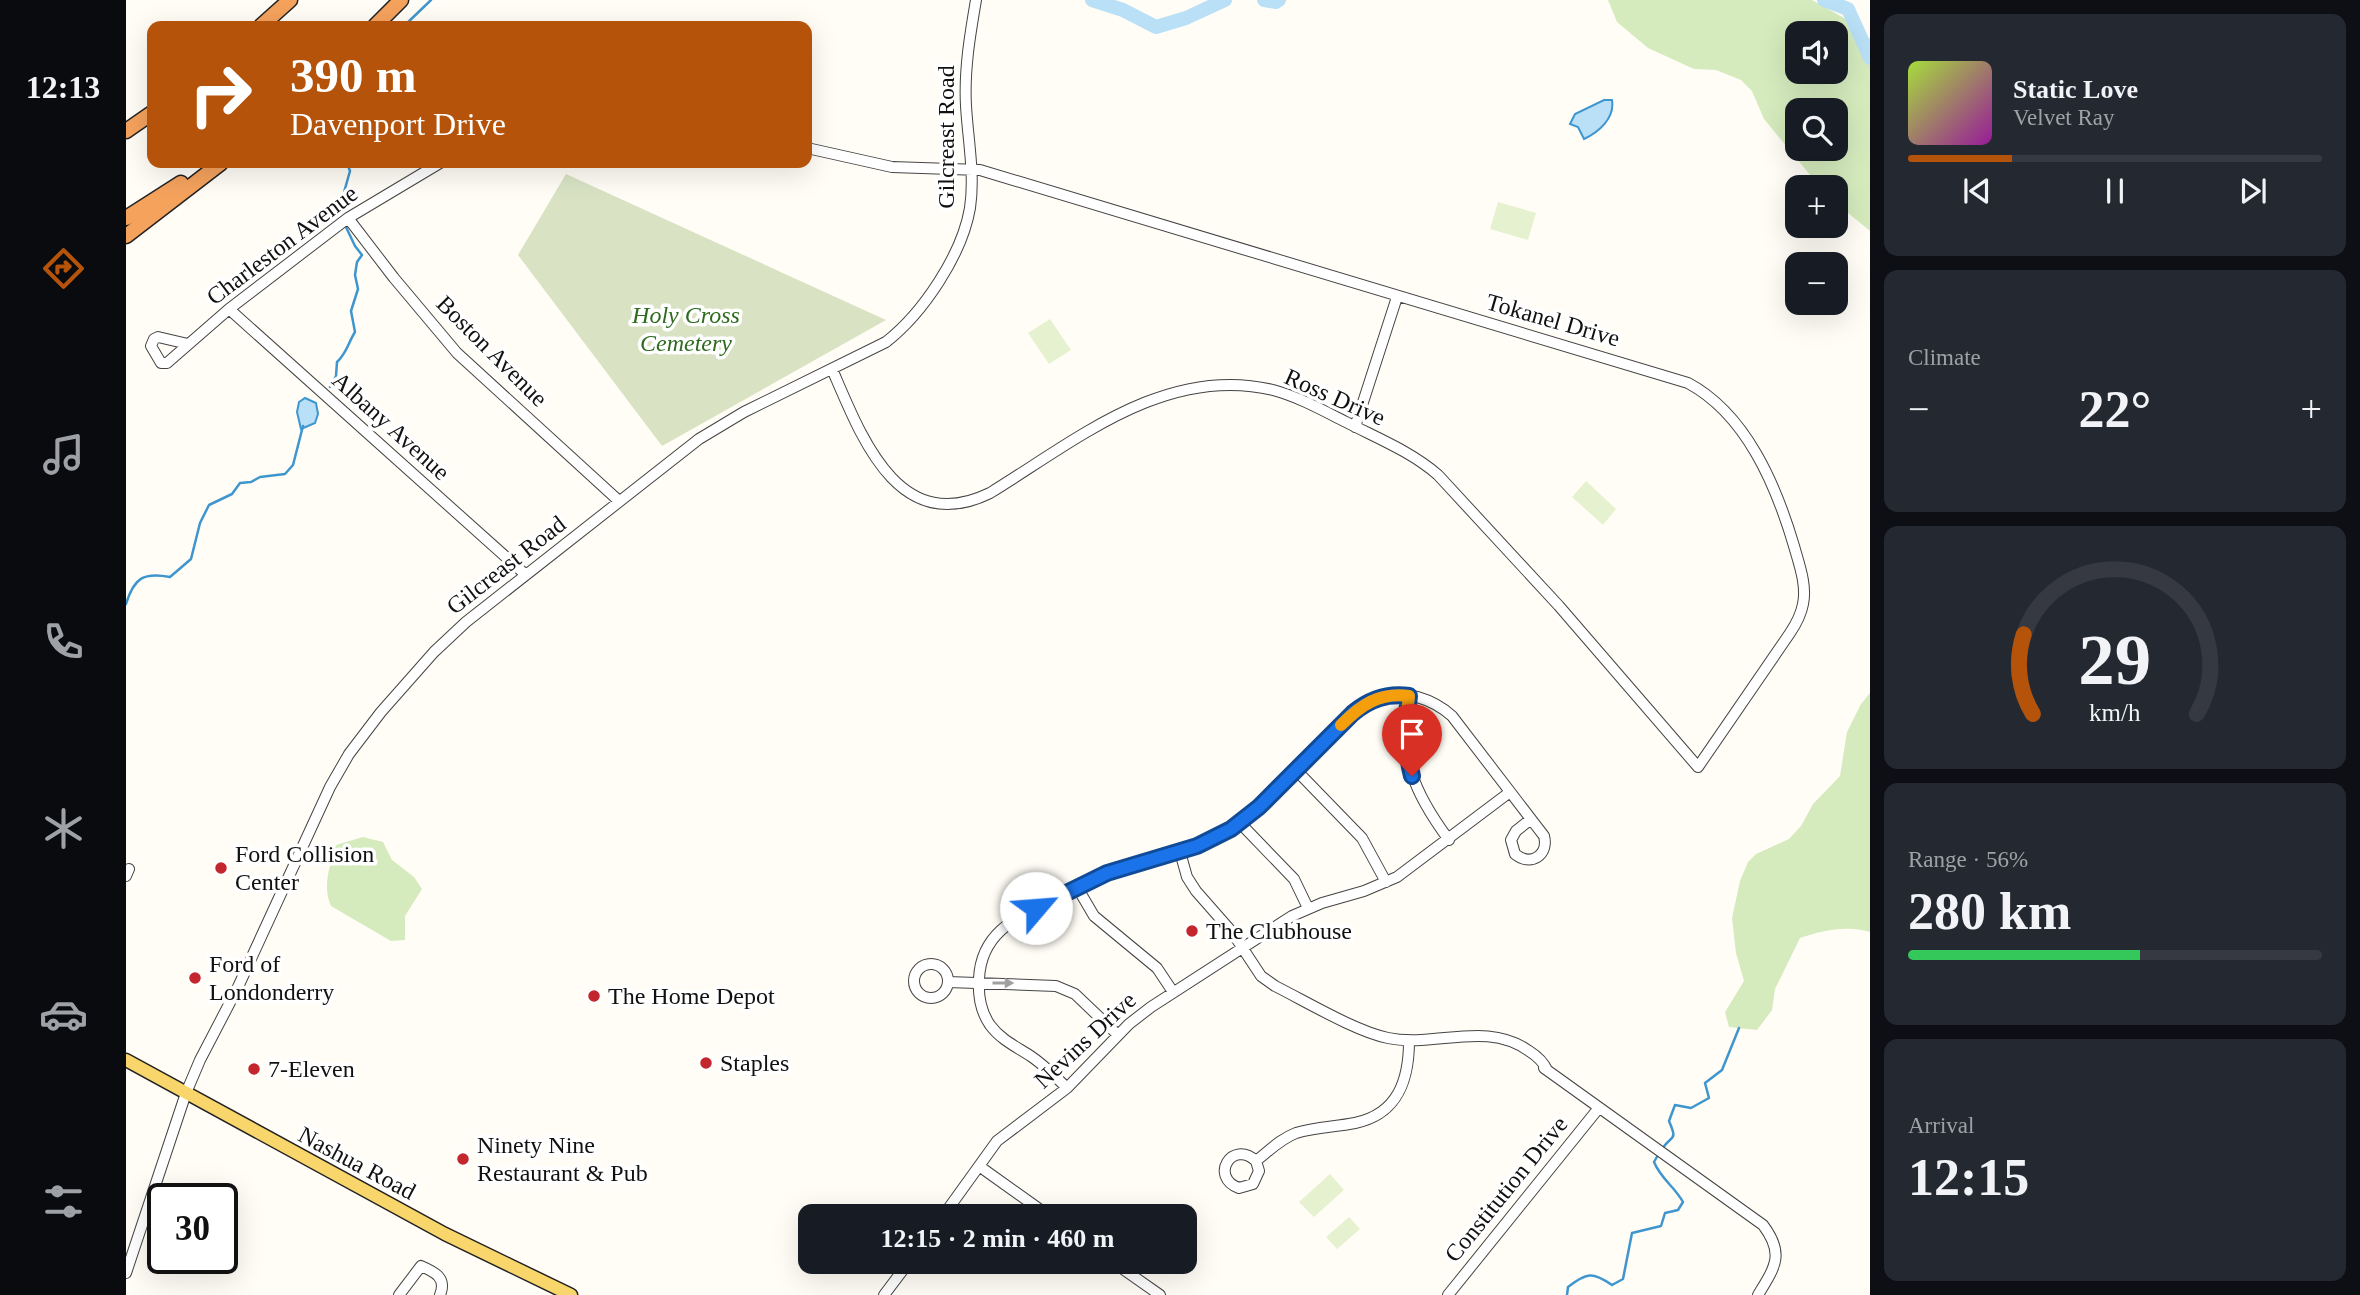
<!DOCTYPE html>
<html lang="en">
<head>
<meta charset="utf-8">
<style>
	:root { --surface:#171b24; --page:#242831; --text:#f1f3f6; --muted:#9ea1a6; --line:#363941; --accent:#b45309 }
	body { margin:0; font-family:"Times New Roman",serif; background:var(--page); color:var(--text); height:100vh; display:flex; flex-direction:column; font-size:26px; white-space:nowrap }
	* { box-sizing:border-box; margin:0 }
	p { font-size:23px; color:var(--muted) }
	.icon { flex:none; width:38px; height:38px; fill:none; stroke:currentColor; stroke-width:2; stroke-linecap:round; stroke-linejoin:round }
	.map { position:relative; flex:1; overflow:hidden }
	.panel { display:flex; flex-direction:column; gap:14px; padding:14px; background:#0d0f14; width:490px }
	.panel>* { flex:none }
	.banner { position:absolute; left:21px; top:21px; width:665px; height:147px; border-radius:14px; box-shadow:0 7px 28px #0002; background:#b45309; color:#fff; overflow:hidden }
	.buttons { position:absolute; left:1659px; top:21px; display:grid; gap:14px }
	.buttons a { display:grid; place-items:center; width:63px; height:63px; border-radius:14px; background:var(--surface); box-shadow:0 7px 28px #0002; font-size:35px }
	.speed { position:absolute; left:21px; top:1183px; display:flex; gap:14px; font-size:35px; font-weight:700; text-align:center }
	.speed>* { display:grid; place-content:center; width:91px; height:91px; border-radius:50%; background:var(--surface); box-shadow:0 7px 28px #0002; line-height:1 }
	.speed .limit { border:4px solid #111; border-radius:10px; background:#fff; color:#111 }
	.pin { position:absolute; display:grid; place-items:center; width:60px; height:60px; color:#fff; margin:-72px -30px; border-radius:50% 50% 50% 0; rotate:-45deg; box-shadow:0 0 7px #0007 }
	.pin .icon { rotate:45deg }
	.me { position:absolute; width:77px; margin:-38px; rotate:63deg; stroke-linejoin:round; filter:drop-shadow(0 0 5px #0008) }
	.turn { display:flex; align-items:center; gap:24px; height:147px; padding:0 28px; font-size:32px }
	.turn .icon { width:91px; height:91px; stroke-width:2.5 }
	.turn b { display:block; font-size:49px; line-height:60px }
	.big { font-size:52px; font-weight:700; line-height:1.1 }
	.panel .tile { flex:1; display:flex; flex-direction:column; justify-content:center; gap:10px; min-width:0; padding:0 24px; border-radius:14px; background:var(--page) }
	.panel .dial { align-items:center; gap:0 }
	.dial svg { height:182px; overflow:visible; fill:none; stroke:var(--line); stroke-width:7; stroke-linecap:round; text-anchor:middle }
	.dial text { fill:var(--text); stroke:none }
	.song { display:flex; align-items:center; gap:21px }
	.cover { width:84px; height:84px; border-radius:10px; background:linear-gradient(135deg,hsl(80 70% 55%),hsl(300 70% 35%)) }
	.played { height:7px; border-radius:4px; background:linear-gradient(90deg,var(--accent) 25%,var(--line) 25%) }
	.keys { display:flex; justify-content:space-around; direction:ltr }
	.heat { display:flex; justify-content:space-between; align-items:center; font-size:38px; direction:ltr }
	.charge { height:10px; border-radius:5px; background:linear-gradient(90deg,#34c759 56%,var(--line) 0) }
	.trip { position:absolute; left:672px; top:1204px; width:399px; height:70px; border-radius:14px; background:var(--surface); box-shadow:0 7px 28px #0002; font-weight:700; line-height:70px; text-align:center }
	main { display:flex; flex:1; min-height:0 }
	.dock { display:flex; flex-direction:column; width:126px; justify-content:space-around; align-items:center; background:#090b0e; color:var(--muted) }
	.dock .icon { width:49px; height:49px }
	.dock .current { color:var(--accent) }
	.dock b { font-size:32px; color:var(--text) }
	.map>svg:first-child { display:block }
	.green { fill:#d5ebbd; fill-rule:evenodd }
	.cemetery { fill:#d9e3c4 }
	.pitch { fill:#e6f2cf }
	.water { fill:#b9e0f7; stroke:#3f96cf; stroke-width:2 }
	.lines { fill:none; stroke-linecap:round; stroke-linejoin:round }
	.stream { stroke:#3f96cf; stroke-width:2.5 }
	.river { stroke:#b9e0f7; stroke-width:14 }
	.minor-casing { stroke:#444; stroke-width:12 }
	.major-casing { stroke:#222; stroke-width:15 }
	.highway-casing { stroke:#222; stroke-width:17 }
	.minor { stroke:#fff; stroke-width:10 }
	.major { stroke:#f9d66b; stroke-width:12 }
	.highway { stroke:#f5a25d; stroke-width:14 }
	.oneway { fill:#a0a0a0 }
	.route-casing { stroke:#114b97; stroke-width:18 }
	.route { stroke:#1a73e8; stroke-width:12 }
	.slow { stroke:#f59e0b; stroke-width:12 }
	.poi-dot { fill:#c4262e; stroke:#fff; stroke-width:2.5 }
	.labels { text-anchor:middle; stroke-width:7; stroke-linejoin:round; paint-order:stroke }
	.street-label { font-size:24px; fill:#111; stroke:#fff }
	.park-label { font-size:24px; font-style:italic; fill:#2f6b1f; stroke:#fff }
	.poi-label { font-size:24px; fill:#111; stroke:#fff; text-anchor:start }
</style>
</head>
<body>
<main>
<nav class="dock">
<b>12:13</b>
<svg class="icon current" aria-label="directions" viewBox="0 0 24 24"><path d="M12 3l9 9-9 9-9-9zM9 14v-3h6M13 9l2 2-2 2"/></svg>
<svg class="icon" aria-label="music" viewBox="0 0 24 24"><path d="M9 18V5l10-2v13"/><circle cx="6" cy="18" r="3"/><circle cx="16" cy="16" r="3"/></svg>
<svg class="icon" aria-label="phone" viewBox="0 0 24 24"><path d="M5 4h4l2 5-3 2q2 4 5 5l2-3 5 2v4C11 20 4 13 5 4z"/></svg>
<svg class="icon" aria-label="climate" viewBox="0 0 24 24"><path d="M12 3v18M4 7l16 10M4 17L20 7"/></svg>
<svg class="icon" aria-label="car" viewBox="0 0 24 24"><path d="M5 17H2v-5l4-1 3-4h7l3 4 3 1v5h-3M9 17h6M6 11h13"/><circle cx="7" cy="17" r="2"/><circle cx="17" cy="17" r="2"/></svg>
<svg class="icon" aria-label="filters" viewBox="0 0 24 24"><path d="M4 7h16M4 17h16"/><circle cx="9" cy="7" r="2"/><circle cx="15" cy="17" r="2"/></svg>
</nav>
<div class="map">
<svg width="1744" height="1295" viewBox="0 0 1744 1295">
	<rect width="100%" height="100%" fill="#fffdf5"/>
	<!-- green -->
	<path class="green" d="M1482,0h204l32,18 16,20h10v193l-34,-28v-16h-16l-56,-68 -12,-28 -11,-11 -25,-10 -22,-1 -46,-21 -31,-26zM1671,33h39v39h-39zM1671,110h39v39h-39z
		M1744,693v239c-22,-7 -48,-2 -70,6l-25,51 -3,21 -15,20 -28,-3 -4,-15 19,-31 -8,-28 -4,-35 8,-37 8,-19 8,-8 33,-15 12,-13 12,-22 27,-28 7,-44 14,-28z
		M237,837l20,5 9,18 22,17 8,12 -17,27v24l-14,1 -60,-35c-9,-19 -1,-41 5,-61z"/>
	<!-- cemetery -->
	<path class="cemetery" d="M440,174l320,146 -224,126 -144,-191z"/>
	<!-- pitch -->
	<path class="pitch" d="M1372,202l38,11 -8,27 -38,-11z
		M924,319l21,31 -22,14 -21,-31z
		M1460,481l30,28 -13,16 -31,-28z
		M1204,1174l14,16 -30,27 -15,-15z
		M1223,1217l11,12 -23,20 -11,-12z"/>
	<!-- water -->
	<path class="water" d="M1478,100h8c3,18 -13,32 -28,39l-6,-12 -8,-3 5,-10z
		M179,398l11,5 2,11 -3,9 -14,6 -4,-17 2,-10z"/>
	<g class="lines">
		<!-- stream -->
		<path class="stream" d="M278,26l27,-26
			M213,210l11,-39 -3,-8
			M204,387l6,-11 1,-14c10,-9 11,-19 18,-30l-4,-21 7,-22 -3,-14 2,-13 5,-7 -7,-9 -10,-21
			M0,604c8,-26 17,-32 44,-27l21,-18 9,-36 9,-18 23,-11 8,-11 11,-1 9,-5 25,-3 8,-9 10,-39
			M1536,1149c10,-15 16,-7 7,-28l6,-16 16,3 18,-10 -4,-15 17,-13 17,-42
			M1441,1295l1,-8c18,-14 24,-16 44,-2l11,-6 9,-46 29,-7 4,-13 13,-3 5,-8c-9,-16 -22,-23 -29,-40l4,-7"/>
		<!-- river -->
		<path class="river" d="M966,0l31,10 33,17 30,-9 39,-18
			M1138,0l12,2 3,-2
			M1698,0l24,9 22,49"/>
		<defs>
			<path id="minor" d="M681,148l85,19 88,3 708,213c58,31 88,102 106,163 5,18 13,39 9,58 -2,11 -7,20 -13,29l-92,134 -139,-161 -121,-131c-26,-23 -61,-37 -92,-53 -24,-12 -47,-25 -73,-32 -107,-26 -198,51 -283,103 -92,45 -129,-57 -158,-124
				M222,218l46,60 63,75 162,148
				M103,309l297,266
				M62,344l-30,-7 -4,2 -3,7 10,17h6l62,-54 119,-91 92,-55
				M1229,427l42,-130
				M1283,696c-9,63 3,94 40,144
				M1170,770l66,68 24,44
				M1114,823l54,56 14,29
				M1054,852l7,25 9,14 36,41 29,44 14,10c32,16 80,45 113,52 47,10 98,-18 141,13 8,5 14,10 18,19
				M0,876l3,-7
				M951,887l17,29 63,52 16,24
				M788 981a17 17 0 1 1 34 0a17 17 0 1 1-34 0Z
				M822,982l108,4 19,8 43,41
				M1418,1068l219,157c22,29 12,42 -5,70
				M941,1088c-11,-11 -22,-22 -35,-31 -15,-10 -31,-17 -42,-32 -9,-13 -12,-30 -11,-46 2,-49 41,-63 79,-82 17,-9 34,-19 52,-25 43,-16 90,-20 128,-48 33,-23 63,-59 92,-88 14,-14 29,-32 49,-39 25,-8 54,2 73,19l92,120c5,19 -13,31 -29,18l-4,-14 5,-9 15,-12
				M1130,1161l3,10 -6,13 -14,4c-30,-11 -7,-49 17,-27 13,-10 24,-22 40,-28 19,-6 39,-6 59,-10 43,-9 54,-43 54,-82
				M853,1166l18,-25 70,-53 62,-64 22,-17 141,-91 30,-13 42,-12 33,-14 113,-85
				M817,1216l36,-50 70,50
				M987,1262l47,33
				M0,1273l60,-180 14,-33 38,-73 92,-200 19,-33 32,-42 53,-60 32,-30 233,-183 45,-27 142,-70c37,-29 76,-87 84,-134 5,-33 -2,-68 -4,-102 -2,-36 4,-71 10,-106
				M273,1295l22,-29c14,6 26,12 19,29
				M758,1295l25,-33
				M1322,1295l150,-186"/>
			<path id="major" d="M0,1060l319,174 126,61"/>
			<path id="highway" d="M135,26l29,-26
				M249,26l26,-26
				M0,131l26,-18
				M0,218l55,-35
				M0,236l95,-73"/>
		</defs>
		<!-- minor casing -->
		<use href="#minor" class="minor-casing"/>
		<!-- major casing -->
		<use href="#major" class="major-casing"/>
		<!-- highway casing -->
		<use href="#highway" class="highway-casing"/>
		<!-- minor -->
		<use href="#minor" class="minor"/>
		<!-- major -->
		<use href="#major" class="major"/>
		<!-- highway -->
		<use href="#highway" class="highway"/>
	</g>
	<!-- one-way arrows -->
	<defs><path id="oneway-solid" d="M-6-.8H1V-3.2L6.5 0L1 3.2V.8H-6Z" transform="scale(1.75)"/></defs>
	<use class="oneway" href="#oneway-solid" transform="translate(877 983)"/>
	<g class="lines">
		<defs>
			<path id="route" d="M910,908l71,-35 90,-27 34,-17 28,-22 94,-94c17,-14 34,-20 56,-17 -4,27 -4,53 3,80"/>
		</defs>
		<!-- route casing -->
		<use href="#route" class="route-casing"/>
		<!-- route -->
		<use href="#route" class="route"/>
		<!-- slow -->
		<path class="slow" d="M1215,725c20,-20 38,-33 68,-29l-3,26"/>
	</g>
	<!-- markers -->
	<g class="poi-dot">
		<circle cx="95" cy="868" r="7"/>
		<circle cx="1066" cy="931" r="7"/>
		<circle cx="69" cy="978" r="7"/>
		<circle cx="468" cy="996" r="7"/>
		<circle cx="580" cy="1063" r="7"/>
		<circle cx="128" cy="1069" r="7"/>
		<circle cx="337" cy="1159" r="7"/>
	</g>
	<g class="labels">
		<!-- street labels -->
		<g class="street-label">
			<text transform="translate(820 137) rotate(-90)" y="8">Gilcreast Road</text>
			<text transform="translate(156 245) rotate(-37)" y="8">Charleston Avenue</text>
			<text transform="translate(1427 320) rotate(16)" y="8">Tokanel Drive</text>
			<text transform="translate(366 351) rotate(45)" y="8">Boston Avenue</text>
			<text transform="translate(1209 397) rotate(24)" y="8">Ross Drive</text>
			<text transform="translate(265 426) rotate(42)" y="8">Albany Avenue</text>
			<text transform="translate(380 565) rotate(-38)" y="8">Gilcreast Road</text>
			<text transform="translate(959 1040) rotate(-43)" y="8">Nevins Drive</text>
			<text transform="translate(231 1163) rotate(28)" y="8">Nashua Road</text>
			<text transform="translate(1380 1189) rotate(-51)" y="8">Constitution Drive</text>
		</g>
		<!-- park labels -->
		<g class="park-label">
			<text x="560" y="323">Holy Cross<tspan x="560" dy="28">Cemetery</tspan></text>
		</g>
		<!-- poi labels -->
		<g class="poi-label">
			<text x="109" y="862">Ford Collision<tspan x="109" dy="28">Center</tspan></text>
			<text x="1080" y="939">The Clubhouse</text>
			<text x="83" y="972">Ford of<tspan x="83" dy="28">Londonderry</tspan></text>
			<text x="482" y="1004">The Home Depot</text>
			<text x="594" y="1071">Staples</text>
			<text x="142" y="1077">7-Eleven</text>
			<text x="351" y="1153">Ninety Nine<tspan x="351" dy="28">Restaurant &amp; Pub</tspan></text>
		</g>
	</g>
</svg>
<div class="buttons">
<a><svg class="icon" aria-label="sound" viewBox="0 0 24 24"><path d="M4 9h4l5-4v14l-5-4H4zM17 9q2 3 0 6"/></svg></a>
<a><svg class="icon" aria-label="search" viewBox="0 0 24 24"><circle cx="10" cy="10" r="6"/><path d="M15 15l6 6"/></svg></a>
<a>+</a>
<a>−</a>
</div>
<div class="speed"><div class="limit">30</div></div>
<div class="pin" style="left:1286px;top:776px;background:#d93025"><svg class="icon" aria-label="arrive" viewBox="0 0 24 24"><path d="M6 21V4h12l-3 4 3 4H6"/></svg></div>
<svg class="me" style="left:910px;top:908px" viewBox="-20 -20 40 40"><circle r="19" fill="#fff"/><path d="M0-13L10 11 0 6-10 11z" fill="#1a73e8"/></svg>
<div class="trip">12:15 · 2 min · 460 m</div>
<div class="banner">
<div class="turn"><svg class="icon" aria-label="right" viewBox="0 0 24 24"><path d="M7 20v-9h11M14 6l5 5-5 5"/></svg><div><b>390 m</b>Davenport Drive</div></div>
</div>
</div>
<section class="panel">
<div class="tile">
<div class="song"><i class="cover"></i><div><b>Static Love</b><p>Velvet Ray</p></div></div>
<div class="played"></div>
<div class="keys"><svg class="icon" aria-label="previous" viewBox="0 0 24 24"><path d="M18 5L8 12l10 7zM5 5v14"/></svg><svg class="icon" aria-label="pause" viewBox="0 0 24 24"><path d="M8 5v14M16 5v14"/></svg><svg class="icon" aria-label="next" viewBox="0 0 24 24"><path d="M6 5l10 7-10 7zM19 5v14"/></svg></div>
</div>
<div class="tile"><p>Climate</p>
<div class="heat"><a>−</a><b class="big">22°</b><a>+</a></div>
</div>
<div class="tile dial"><svg viewBox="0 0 100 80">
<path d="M14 69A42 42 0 1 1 86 69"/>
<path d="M14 69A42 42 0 0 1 10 34" stroke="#b45309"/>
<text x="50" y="56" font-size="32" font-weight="700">29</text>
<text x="50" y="72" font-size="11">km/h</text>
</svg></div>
<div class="tile"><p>Range · 56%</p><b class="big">280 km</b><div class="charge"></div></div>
<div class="tile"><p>Arrival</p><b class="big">12:15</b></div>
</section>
</main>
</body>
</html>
